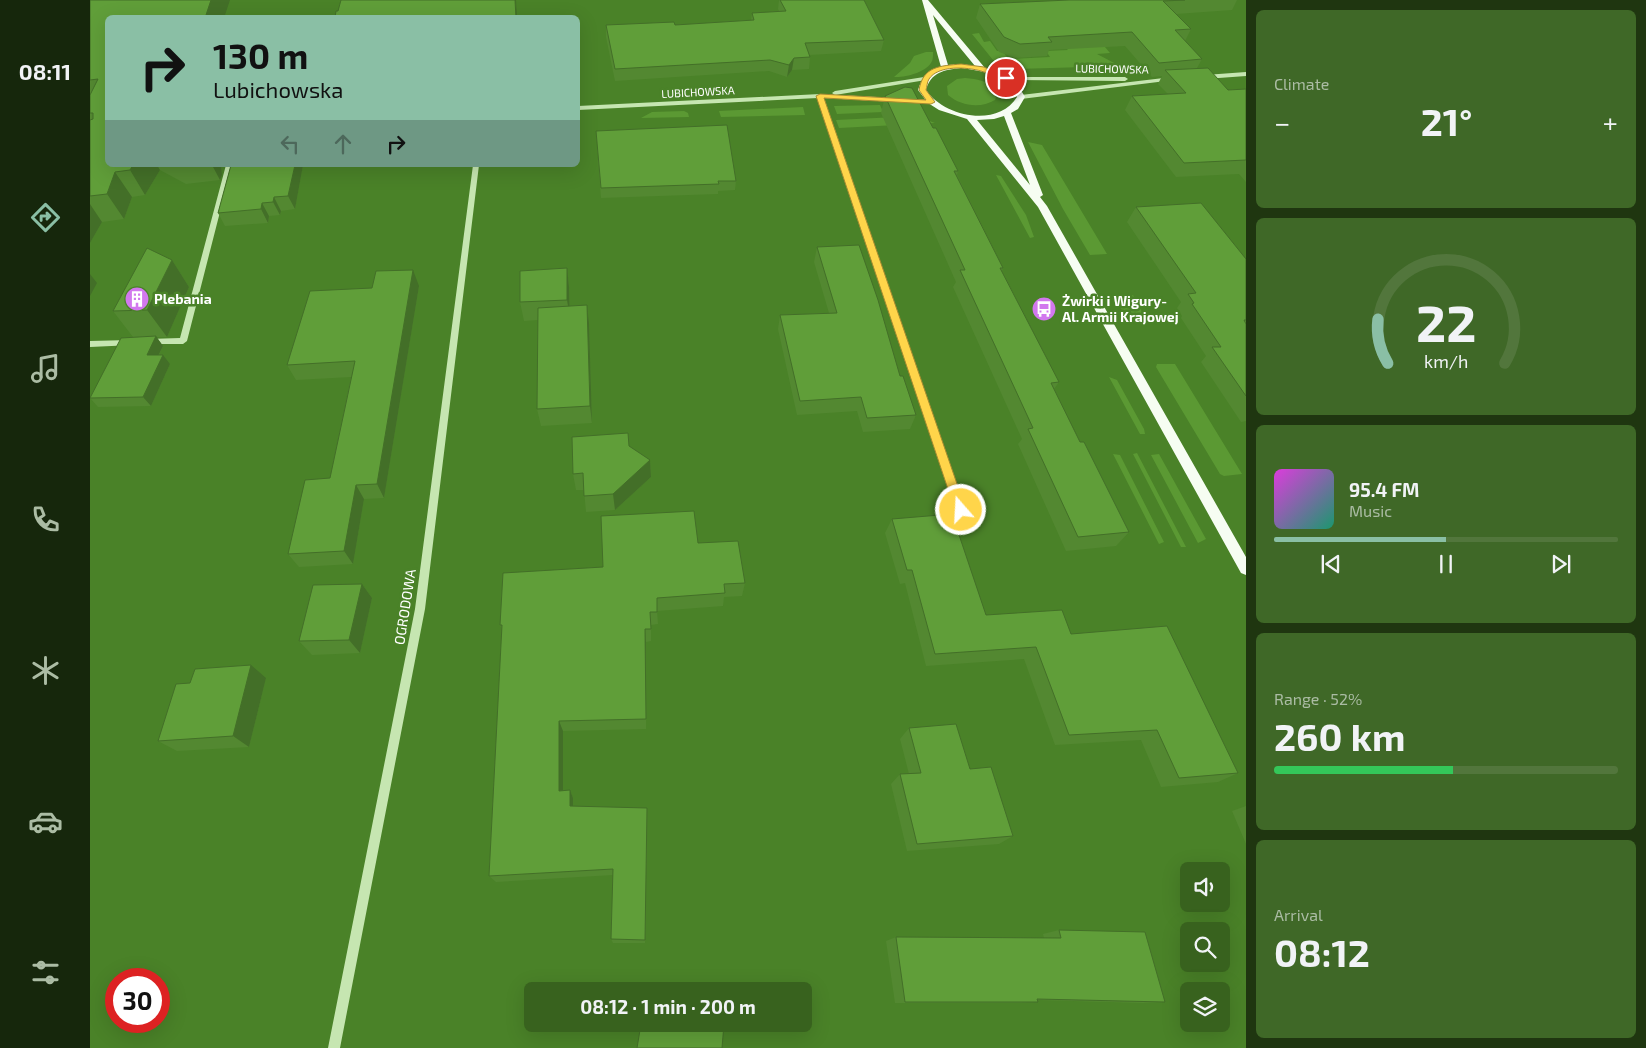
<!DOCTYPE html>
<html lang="en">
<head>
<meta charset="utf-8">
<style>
	:root { --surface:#38621e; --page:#3f6827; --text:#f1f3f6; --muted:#abbca4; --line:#52763c; --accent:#8abfa5 }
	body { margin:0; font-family:"Exo 2",sans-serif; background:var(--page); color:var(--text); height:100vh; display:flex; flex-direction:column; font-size:19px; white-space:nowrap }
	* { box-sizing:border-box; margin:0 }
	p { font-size:16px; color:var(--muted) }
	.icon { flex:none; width:28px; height:28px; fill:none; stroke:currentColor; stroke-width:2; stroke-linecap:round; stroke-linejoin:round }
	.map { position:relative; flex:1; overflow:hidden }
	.side { display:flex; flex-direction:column; gap:10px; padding:10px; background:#1f3610; width:400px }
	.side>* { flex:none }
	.guide { position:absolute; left:15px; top:15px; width:475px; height:152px; border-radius:8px; box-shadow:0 5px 20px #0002; background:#8abfa5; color:#111; overflow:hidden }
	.tools { position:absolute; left:1090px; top:862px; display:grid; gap:10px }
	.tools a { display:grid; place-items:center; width:50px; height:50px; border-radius:8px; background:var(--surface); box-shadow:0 5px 20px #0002; font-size:25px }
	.speed { position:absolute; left:15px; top:968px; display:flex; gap:10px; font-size:25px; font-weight:700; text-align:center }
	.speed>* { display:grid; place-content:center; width:65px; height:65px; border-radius:50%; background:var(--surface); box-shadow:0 5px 20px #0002; line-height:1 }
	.speed .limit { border:8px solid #d22; background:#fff; color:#111 }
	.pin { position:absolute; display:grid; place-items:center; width:42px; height:42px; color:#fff; margin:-21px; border:2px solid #fff; border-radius:50%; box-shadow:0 1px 5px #0007 }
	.me { position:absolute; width:55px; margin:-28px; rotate:341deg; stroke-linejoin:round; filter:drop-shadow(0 0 4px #0008) }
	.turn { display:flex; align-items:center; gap:18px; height:105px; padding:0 25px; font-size:22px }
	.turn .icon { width:65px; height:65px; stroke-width:2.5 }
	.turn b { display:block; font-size:35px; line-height:42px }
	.lanes { display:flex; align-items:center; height:48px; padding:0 25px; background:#0003; justify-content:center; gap:25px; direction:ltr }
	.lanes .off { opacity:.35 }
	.big { font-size:38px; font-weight:700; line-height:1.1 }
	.side .tile { flex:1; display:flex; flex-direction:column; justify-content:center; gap:8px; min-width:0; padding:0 18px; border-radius:8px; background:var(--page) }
	.side .dial { align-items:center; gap:0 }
	.dial svg { height:130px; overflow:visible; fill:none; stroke:var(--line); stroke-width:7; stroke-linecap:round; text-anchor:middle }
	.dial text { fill:var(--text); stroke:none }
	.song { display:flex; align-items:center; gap:15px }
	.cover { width:60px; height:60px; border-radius:8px; background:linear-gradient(135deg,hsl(300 70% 55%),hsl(160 70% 35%)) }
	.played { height:5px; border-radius:2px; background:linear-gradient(90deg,var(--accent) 50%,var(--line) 50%) }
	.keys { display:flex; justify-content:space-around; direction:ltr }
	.heat { display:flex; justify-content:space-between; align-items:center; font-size:28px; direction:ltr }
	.charge { height:8px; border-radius:4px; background:linear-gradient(90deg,#34c759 52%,var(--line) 0) }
	.trip { position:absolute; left:434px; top:982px; width:288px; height:50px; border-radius:8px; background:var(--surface); box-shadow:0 5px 20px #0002; font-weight:700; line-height:50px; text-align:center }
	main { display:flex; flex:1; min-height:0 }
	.menu { display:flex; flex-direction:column; width:90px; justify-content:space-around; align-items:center; background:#16270c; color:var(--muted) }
	.menu .icon { width:35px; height:35px }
	.menu .selected { color:var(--accent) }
	.menu b { font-size:22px; color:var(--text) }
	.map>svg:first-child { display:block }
	.green { fill:#5b9933 }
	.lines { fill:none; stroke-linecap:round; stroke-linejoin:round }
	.minor { fill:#c6e6b1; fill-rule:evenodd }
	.major { fill:#f6fdf2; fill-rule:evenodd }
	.wall { fill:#538831 }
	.shaded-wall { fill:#436f28 }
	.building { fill:#609e39; stroke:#436f28 }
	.route { fill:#ffd54a; stroke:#a68a30 }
	.labels { text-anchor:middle; stroke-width:5; stroke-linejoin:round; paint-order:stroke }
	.far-street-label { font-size:11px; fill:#fff; stroke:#4a8228 }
	.poi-label { font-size:14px; font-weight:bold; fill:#fff; stroke:#4a8228; text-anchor:start }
	.street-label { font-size:14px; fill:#fff; stroke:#4a8228 }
</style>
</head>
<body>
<main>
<nav class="menu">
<b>08:11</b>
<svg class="icon selected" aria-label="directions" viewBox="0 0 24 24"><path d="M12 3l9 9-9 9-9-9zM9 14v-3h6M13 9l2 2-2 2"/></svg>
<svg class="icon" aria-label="music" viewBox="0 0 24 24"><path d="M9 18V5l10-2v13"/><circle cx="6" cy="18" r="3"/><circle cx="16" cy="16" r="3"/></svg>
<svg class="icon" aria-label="phone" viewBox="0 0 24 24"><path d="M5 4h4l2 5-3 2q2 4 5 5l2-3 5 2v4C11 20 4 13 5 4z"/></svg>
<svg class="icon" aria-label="climate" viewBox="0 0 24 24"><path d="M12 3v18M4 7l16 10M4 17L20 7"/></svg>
<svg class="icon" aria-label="car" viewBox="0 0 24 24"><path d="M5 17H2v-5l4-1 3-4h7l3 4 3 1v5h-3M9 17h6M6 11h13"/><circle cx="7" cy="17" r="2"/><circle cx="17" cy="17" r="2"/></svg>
<svg class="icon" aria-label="filters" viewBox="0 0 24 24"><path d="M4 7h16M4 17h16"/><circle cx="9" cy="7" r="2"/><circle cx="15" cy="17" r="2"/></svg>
</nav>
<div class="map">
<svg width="1156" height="1048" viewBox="0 0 1156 1048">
	<rect width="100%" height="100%" fill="#4a8228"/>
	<!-- green -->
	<path class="green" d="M889,33l5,9 6,-1 7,10h6l3,5 5,3 39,-2 -4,-6 22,-1 -14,-13 41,-2 15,18 -13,1 23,12 -108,3 -19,-9 -21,-26z
		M836,52h7c0,2 0,8 -1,9 -4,11 -28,17 -38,16l16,-14 4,-7z
		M875,78c12,1 25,3 33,14l-3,8c-15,9 -34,6 -47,-5l-1,-9 10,-7z
		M790,105l3,7 -46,2 -3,-8z
		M713,107l2,8 -84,2 -2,-6z
		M594,111l4,2 1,4 -48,1 11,-6z
		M826,116l19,7 -96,5 -3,-8z
		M938,142l14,3 65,109 -17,1 -27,-46z
		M906,175l5,1 25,39 8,22 -4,1z
		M1024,295h19l15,28c-24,2 -23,-9 -34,-28z
		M1067,364h18l67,110 -18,2 -4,-2 -64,-107z
		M1019,377l8,3 27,49 1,5h-5z
		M1047,453l49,94h-5l-48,-93z
		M1023,454l7,1 44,87 -5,2z
		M1069,454l47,85 -8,4 -47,-88z"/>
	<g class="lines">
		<!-- minor -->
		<path class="minor" d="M1156,72v4l-41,3 -3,-2 3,-2z
			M834,77l2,1v2l-91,15 -3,-2 3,-2z
			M914,77h121l3,2 -3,2 -119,-1 -3,-2z
			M1082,77l2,1v2l-153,19 -3,-2 3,-2z
			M730,94l76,4 3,2 -3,2 -73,-4 142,412 -1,3h-6l-1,-3 -139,-412 -240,12v-4z
			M819,99l22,1 3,2 -3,2 -24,-2 -1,-1z
			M136,165h6l-45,176 -4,3h-38v-4l3,-1 32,-1z
			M383,165h6l-54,444 -85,439h-12l87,-439z
			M40,340l4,3 -1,2 -43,2v-6z"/>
		<!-- major -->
		<path class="major" d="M832,0h6l57,68 22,8 12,11 6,10 -7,12 -7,4 32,82 -3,2 7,9 199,351v18l-5,-2 -203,-366 -71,-88 -28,-9 -11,-7 -10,-13c4,-13 10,-19 23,-23zM843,15l42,51 -14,-2 -13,1zM871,68c23,3 44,7 56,29 -19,31 -73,20 -91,-7 5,-18 18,-20 35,-22zM914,116l26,69 -53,-65 17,-1z"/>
	</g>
	<!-- wall -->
	<path class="wall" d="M0,0l18,165h113l1,10 -2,5 -34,4 -26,-14 -15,25 -13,2 -8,22 -22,3 -12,21z
		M689,0h85l20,40 -3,11 -72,4 1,2 -1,12 -17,1 -5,7 -18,-6 -154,10 -9,-44v-12h69l76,-5 1,-7 27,-2 -1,-2z
		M971,0h176l-5,10 -56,4 15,15 -6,12 17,18 -5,9 31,22 18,-1v93l-7,-8 -63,3 -51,-67 7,-14 36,-2 -10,-10 4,-8 -10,1 -27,-31 -76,4 -2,6 -32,2 -16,-6 -23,-34 4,-14z
		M795,96l48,32 25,43 -1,4 46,93 -1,3 57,111 -5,7 26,53 49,90 -13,14 -50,5 -48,-107 4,-5 -69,-152 3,-5 -75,-169z
		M506,131l140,50 -1,9 -17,1v3l-117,4z
		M141,165h72l-8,44 -14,2 -1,4 -11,1 -1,7 -43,3 -7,-13z
		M1046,207l110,52v162l-5,1 -40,-60 5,-6 -25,-38 1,-2 -5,-8 4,-6 -54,-80z
		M727,247l83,129 16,39 -6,14 -47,3 -6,-21 -60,4 -19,-86 2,-14 49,-2 -15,-51z
		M82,260l17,27 -22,50h-11l7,9 -4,9 11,9 -19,42 -53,1 -8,-9 43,-61 -20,-26z
		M477,268l2,19 1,19 19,18 3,99 -51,3 -4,-17 1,-89 -14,1 -4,-19z
		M329,286l-35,212 -20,1 -11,65 -54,3 -11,-13 42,-76 21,-101 -55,3 -9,-15z
		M539,446l21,14 1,17 -36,33 -29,2 -2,-22h-8l-3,-16z
		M802,519l94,96 85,19 167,139 -20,9 -57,5 -20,-47 -86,5 -31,-86 -98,7 -21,-83 -5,1 -15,-51z
		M608,543l47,40 -3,13 -18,1 -1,9 -66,5 1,13 -7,1v16l-5,1v87l-83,2v60l7,-1 3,8v8l74,9 -2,128h-32l-2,-4 2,-64 -117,7 -7,-6 13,-246 -2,-5 103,-58z
		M272,584l10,14 -12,55 -48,2 -13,-14z
		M176,678l-17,69 -72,4 -19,-10z
		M819,728l61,41 43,67 -14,8 -92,7 -16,-67 9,-10h9l-9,-35z
		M1156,806v38l-14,-33z
		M969,930l106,72 -22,1 -106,-3 1,2 -17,1h-126l-9,-62 10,-4 148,1 -1,-4z"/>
	<!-- shaded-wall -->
	<path class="shaded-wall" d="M121,0h19l-6,18h-19z
		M425,0h1l1,18h-1z
		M704,58l-2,12 -5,7 2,-12z
		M43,165h24l3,5 -15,25 -15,-25z
		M122,165h9l1,10 -2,5z
		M205,165h8l-8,44 -7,-13z
		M25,172l17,25 -8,22 -17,-25z
		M184,197l7,14 -1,4 -7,-13z
		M172,203l7,13 -1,7 -7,-14z
		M0,204l12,18 -12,21z
		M82,260l17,27 -22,50 -20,-27z
		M477,268l2,19 1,31 -3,-18z
		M323,270l6,16 -35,212 -7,-14z
		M0,274l7,9 -7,13z
		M497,305l2,19 3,99 -2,-17z
		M66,336l7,10 -9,18 -7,-9z
		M73,355l7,9 -19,42 -8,-9z
		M560,460l1,17 -36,33 -2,-16z
		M266,485l8,14 -11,65 -9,-13z
		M272,584l10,14 -12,55 -11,-13z
		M555,629l1,13v87v-10z
		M161,665l15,13 -17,69 -16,-11z
		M469,721l4,10v68l-4,-8z
		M480,790l3,8v16l-3,-8z"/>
	<!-- building -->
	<path class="building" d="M0,0h121l-6,18h-97v147h25l-3,5 -15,2 -8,22 -17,2v-76l3,-1v-6h-3v-18l8,-16 -8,1z
		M251,0h174l1,18h-181l1,-7h2z
		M690,0h84l20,40 -79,3 5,14 -16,1 -5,7 -19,-5 -155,9 -9,-44 68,-3 1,3 79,-5 -2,-7 34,-2z
		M979,0h116l-22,1 28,28 -16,1 27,29 -43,4 -27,-31 -84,5 4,5 -32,2 -16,-7 -24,-33z
		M1118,68l20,22 18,-1v71l-62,3 -52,-67 54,-3 -21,-23z
		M815,87l7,1 21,40h3l22,43h-4l49,97h-3l59,114 -8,1 29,59h4l45,90 -51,5 -50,-108 5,-1 -73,-158h5l-80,-174z
		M637,125l9,56h-18l1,3 -118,4 -5,-57z
		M141,165h64l-7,31 -14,1 -1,5 -11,1 -1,6 -43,4z
		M1111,203l45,56v61h-2l2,4v72l-34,-49h9l-29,-43 2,-1 -6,-9 8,-1 -60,-86z
		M769,245l19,55 22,76h3l13,39 -49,3 -6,-21 -61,4 -20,-86 57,-2 -20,-66z
		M57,248l25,12 -25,50 -34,1z
		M477,268v32l-47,2v-31z
		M323,270l-36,214 -21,1 -12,66 -56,3 17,-74 25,-2 25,-117 -68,4 23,-74 62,-3 4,-17z
		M497,305l3,101 -53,3 1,-101z
		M66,336l-9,19h16l-20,42 -53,1 31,-60z
		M538,433l1,13 21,14 -37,34 -29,2 -1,-23 -10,1 -1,-37z
		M604,511l4,32 40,-2 7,42 -21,1 1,9 -68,5v14h-7l1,17h-6l1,90 -87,2v70l11,-1v16l77,2 -2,132 -34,-1 2,-70 -124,7 13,-251h-2l3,-52 100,-6 -2,-51z
		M862,514l34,101 76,-5 9,24 96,-8 71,147 -59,5 -22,-48 -88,5 -33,-88 -101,7 -23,-84h-5l-15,-51z
		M272,584l-13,56 -50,1 14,-56z
		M161,665l-18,71 -75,5 18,-57 14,-1 5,-14z
		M866,724l14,45 21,-2 22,69 -96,8 -17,-70 21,-1 -12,-45z
		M969,930l86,2 20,70 -128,-3 1,3h-133l-9,-65 165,1z
		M551,1024h83l-2,24h-85z"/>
	<!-- route -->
	<path class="route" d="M871,64l23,3 25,11c-7,5 -20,-5 -28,-7 -14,-4 -43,-6 -52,8 -2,3 -2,8 -3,11l9,12 -4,2 -107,-6 142,412 -5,5 -6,-5 -139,-414 4,-2 106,6 -7,-10c4,-24 21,-24 42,-26z"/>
	<!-- icons -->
	<defs>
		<symbol id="building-disc" viewBox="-11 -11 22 22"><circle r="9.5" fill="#d278ee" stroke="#4a8228"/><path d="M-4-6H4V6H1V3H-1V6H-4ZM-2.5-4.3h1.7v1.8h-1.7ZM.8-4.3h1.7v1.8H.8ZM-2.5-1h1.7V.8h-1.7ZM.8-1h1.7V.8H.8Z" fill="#fff"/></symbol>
		<symbol id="bus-disc" viewBox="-11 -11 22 22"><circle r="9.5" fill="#d278ee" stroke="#4a8228"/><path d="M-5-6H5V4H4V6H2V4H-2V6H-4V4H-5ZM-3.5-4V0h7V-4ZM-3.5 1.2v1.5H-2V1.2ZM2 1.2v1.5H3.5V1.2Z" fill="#fff"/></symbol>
	</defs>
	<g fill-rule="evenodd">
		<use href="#building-disc" x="33" y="285" width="28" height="28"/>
		<use href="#bus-disc" x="940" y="295" width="28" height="28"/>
	</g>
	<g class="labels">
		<!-- far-street labels -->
		<g class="far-street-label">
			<text transform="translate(1022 69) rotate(1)" y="4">LUBICHOWSKA</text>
			<text transform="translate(608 92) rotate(-3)" y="4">LUBICHOWSKA</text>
		</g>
		<!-- poi labels -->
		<g class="poi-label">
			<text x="64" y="304">Plebania</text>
			<text x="972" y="306">Żwirki i Wigury-<tspan x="972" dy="16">Al. Armii Krajowej</tspan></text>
		</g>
		<!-- street labels -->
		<g class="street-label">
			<text transform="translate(315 607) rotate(-81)" y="5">OGRODOWA</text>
		</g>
	</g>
</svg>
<div class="tools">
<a><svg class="icon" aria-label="sound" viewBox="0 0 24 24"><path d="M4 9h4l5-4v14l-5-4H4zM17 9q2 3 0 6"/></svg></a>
<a><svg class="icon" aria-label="search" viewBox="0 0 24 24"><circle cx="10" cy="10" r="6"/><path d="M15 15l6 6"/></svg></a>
<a><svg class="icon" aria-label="layers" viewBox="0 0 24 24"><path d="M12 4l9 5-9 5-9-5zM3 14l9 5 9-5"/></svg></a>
</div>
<div class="speed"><div class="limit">30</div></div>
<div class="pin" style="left:916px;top:78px;background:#d93025"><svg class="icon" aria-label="arrive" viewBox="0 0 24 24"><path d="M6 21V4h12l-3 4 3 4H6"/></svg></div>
<svg class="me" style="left:871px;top:510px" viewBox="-20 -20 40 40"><circle r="17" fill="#ffd54a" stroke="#fff" stroke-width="3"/><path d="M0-11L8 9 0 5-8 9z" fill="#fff"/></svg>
<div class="trip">08:12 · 1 min · 200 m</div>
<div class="guide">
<div class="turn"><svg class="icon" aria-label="right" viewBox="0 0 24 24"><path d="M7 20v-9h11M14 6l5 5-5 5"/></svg><div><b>130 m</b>Lubichowska</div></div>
<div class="lanes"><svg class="icon off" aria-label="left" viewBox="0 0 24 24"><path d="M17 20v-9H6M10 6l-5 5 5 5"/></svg><svg class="icon off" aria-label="ahead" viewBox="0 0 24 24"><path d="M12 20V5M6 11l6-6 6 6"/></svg><svg class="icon" aria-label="right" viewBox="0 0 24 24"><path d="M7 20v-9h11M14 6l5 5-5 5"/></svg></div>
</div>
</div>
<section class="side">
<div class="tile"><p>Climate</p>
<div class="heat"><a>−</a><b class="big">21°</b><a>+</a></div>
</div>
<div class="tile dial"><svg viewBox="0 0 100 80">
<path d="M14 69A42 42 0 1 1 86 69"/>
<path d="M14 69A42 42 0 0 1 8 42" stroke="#8abfa5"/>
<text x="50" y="56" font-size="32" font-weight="700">22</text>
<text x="50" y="72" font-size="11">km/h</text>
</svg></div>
<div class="tile">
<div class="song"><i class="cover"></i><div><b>95.4 FM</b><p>Music</p></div></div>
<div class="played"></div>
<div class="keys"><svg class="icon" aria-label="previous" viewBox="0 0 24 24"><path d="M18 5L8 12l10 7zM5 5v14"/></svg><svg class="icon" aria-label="pause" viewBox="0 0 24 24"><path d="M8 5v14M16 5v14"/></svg><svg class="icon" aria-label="next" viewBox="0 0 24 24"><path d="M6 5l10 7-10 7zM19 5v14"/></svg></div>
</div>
<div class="tile"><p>Range · 52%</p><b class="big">260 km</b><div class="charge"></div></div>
<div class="tile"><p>Arrival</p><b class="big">08:12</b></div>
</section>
</main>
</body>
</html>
